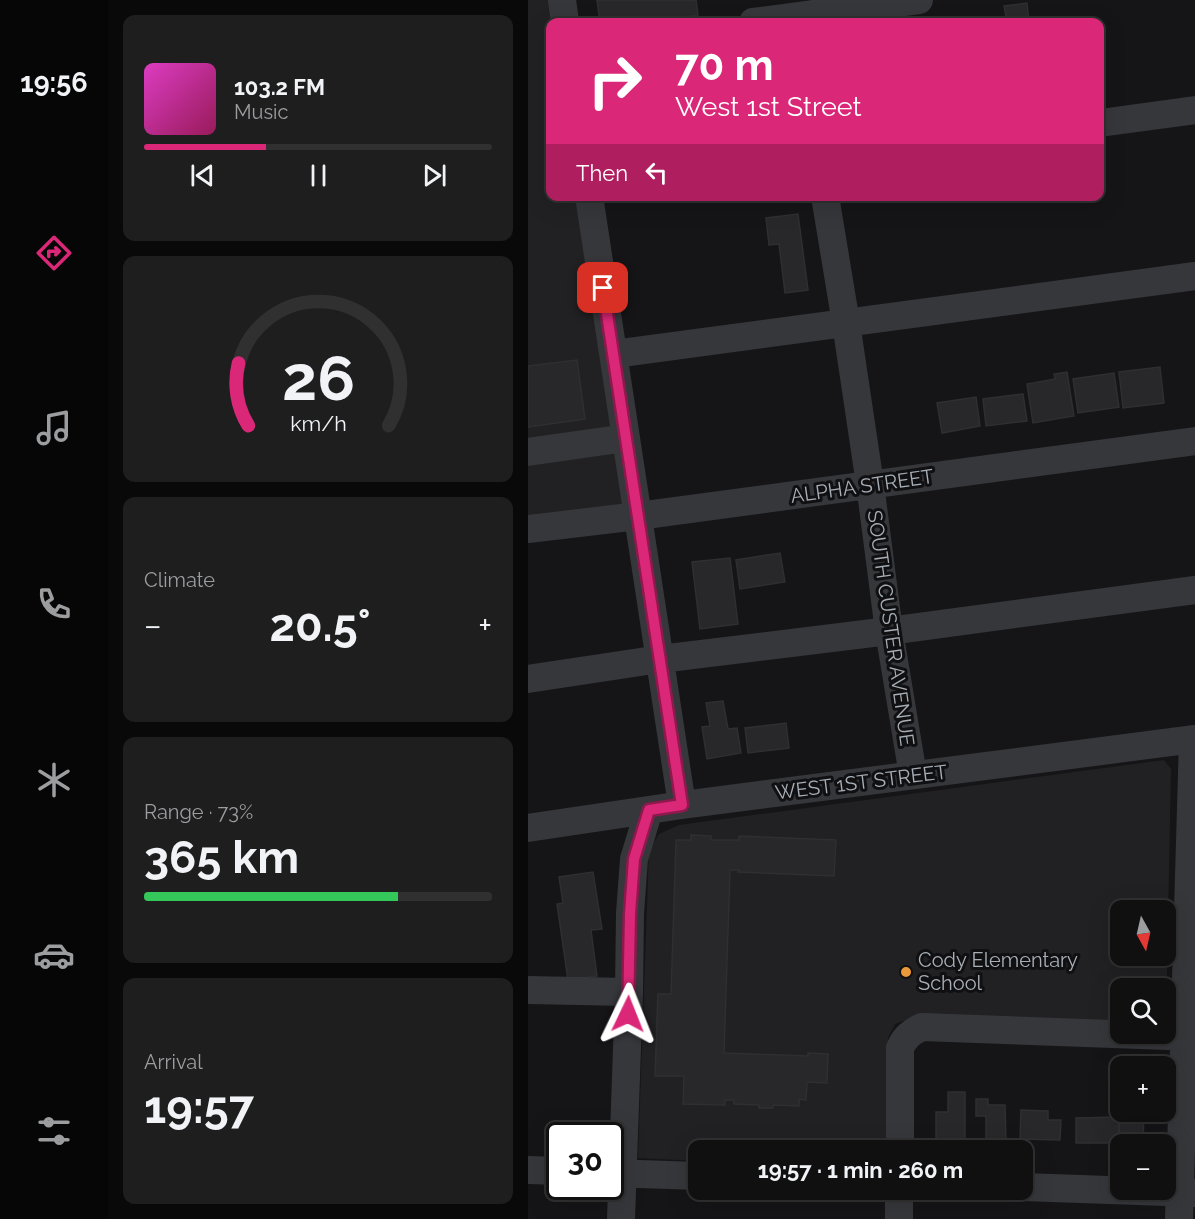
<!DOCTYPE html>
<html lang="en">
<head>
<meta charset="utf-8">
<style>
	:root { --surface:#101011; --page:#1e1e1f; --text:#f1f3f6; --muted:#9c9d9f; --line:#303031; --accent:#db2777 }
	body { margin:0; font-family:Raleway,sans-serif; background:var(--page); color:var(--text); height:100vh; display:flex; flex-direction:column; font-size:22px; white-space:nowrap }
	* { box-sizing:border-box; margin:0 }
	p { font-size:20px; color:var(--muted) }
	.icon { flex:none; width:33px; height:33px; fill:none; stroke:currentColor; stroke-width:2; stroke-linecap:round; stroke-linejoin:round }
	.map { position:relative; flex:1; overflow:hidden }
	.details { display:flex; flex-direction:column; gap:15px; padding:15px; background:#090909; width:420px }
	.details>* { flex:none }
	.top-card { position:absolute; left:18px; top:18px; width:558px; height:183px; border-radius:12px; box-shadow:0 6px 24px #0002,0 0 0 2px var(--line); background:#db2777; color:#fff; overflow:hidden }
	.needle { width:39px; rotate:172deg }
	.controls { position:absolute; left:582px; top:900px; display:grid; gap:12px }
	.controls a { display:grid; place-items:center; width:66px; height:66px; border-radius:12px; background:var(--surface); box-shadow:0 6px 24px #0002,0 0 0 2px var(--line); font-size:30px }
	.speed { position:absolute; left:18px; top:1122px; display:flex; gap:12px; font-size:30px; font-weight:700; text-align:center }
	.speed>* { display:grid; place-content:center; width:78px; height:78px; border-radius:50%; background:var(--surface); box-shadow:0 6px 24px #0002,0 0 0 2px var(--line); line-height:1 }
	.speed .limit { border:3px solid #111; border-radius:9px; background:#fff; color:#111 }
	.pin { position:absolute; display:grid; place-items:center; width:51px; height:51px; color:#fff; margin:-26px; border-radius:12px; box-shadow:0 3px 9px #0006 }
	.me { position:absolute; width:66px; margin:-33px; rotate:2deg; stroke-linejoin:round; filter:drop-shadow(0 0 4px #0008) }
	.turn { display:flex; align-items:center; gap:21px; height:126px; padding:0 30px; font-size:27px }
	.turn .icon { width:78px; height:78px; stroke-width:2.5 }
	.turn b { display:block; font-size:42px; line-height:51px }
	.then { display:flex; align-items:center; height:57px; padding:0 30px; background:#0003; gap:12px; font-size:22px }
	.big { font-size:45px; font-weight:700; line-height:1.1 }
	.details .card { flex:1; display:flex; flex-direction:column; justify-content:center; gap:9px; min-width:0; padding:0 21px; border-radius:12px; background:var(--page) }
	.details .dial { align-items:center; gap:0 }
	.dial svg { height:156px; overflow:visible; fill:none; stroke:var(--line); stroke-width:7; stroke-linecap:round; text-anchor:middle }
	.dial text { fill:var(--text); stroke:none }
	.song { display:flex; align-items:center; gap:18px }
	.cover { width:72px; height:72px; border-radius:9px; background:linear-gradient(135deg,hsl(310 70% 55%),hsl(330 70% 35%)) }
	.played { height:6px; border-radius:3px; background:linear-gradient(90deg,var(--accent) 35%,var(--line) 35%) }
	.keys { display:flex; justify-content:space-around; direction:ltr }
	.heat { display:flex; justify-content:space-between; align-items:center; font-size:33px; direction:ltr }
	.charge { height:9px; border-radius:4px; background:linear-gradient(90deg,#34c759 73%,var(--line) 0) }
	.trip { position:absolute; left:160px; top:1140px; width:345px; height:60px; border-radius:12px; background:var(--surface); box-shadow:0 6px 24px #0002,0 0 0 2px var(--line); font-weight:700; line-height:60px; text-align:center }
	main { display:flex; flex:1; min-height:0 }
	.tab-bar { display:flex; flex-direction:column; width:108px; justify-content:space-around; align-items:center; background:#060607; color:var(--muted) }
	.tab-bar .icon { width:42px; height:42px }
	.tab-bar .on { color:var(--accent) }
	.tab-bar b { font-size:27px; color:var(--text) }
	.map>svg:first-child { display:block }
	.built { fill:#212123; fill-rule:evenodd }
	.building { fill:#28282b; stroke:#2f2f32; stroke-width:1.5 }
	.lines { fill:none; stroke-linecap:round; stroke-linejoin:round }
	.minor { stroke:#36373b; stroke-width:28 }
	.route-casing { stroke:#8e194d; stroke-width:15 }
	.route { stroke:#db2777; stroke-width:10 }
	.poi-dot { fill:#eb9a39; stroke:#101012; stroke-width:2 }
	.labels { text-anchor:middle; stroke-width:6; stroke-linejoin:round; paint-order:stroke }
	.street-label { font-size:20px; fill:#a7aeb6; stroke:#101012 }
	.poi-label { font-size:20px; fill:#a7aeb6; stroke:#101012; text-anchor:start }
</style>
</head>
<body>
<main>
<nav class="tab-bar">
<b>19:56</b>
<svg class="icon on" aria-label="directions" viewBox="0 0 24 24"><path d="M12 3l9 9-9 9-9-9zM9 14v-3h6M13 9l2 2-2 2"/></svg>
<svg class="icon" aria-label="music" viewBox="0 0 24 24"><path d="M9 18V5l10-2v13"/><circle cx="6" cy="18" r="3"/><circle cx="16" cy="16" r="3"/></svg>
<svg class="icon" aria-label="phone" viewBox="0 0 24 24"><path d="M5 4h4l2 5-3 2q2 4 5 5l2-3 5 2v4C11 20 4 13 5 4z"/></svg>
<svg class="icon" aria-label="climate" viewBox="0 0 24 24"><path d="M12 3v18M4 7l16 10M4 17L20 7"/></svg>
<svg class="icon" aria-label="car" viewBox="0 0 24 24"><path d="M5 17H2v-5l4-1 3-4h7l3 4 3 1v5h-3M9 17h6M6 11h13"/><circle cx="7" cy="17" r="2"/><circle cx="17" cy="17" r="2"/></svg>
<svg class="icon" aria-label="filters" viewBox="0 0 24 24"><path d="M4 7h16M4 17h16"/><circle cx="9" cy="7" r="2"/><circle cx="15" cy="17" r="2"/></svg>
</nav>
<section class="details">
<div class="card">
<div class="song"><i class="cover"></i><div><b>103.2 FM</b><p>Music</p></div></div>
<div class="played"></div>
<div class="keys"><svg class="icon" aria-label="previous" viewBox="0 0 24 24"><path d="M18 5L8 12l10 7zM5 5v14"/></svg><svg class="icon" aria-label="pause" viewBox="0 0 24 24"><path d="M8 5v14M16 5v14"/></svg><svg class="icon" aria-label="next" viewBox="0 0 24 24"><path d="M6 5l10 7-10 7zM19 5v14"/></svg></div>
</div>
<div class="card dial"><svg viewBox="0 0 100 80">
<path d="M14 69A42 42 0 1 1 86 69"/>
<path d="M14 69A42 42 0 0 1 9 37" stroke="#db2777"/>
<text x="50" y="56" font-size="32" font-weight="700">26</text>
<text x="50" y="72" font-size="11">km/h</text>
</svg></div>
<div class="card"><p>Climate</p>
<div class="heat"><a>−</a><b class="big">20.5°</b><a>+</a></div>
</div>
<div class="card"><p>Range · 73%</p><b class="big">365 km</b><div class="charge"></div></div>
<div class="card"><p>Arrival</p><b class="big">19:57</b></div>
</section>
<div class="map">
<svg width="667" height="1219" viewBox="0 0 667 1219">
	<rect width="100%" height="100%" fill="#151517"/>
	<!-- built -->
	<path class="built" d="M0,0h25l3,22h-6v174l31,1 46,300 -6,7 -93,15z
		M636,760l7,9 -5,253v-34h-46v33l-200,-6 -25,9 -7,14 -1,112h-188v11l-61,-3 11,-308 10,-16 20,-9zM592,910h46v46h-46z"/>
	<!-- building -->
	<path class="building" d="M69,0h99l2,15 -39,6v1h-59z
		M499,3l2,19h-22l-3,-16z
		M270,214l10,76 -23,3 -6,-49 -10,1 -3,-27z
		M49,360l8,59 -57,8v-61z
		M632,367l4,36 -41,5 -4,-36z
		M539,372l7,44 -41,7 -6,-39 28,-5 -1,-5z
		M586,373l5,34 -41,6 -5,-34z
		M495,394l4,27 -41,5 -3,-27z
		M448,397l4,29 -38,7 -5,-30z
		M252,553l5,29 -45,7 -4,-29z
		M202,558l8,66 -38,5 -8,-67z
		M195,701l5,28 9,-1 4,25 -34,6 -5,-32 8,-1 -4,-23z
		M258,723l3,25 -41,5 -3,-25z
		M163,835l20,1v4h28v-4l97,4 -2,36 -96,-4 1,-2h-9l-6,183 84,3v-3l20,1 -1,29 -20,-1 -1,18 -7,-1v7l-26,-1v3h-14v-3l-25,-1v-4h-9v5l-42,-1 1,-28h-29l3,-82h13l5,-154h15z
		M65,872l9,57 -11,1 6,46 -29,4 -11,-76 6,-1 -4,-26z
		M420,1092h17v48h-29v-28h12z
		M448,1099h12v6h17l1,37 -20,1v-27h-10z
		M592,1102v10h24l-1,31 -24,-1z
		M493,1110l27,1v9h13l-1,20 -40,-1z
		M590,1117l1,26h-43v-25z"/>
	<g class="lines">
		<!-- minor -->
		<path class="minor" d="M34,0l3,22
			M225,22l166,-22
			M572,123l95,-13
			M61,196l93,609
			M297,196l21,127 24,161 19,147 24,144
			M86,354l581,-78
			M0,452l98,-14
			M0,529l110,-13 557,-75
			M0,679l132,-20 229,-28 306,-41
			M0,828l154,-23 513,-66
			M0,990l101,2
			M372,1150v-102c5,-11 11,-16 22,-21l273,10
			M0,1170l32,1
			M82,1173l89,3
			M495,1187l172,6
			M93,1219l8,-227 1,-79 4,-54 15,-49
			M371,1219v-29
			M651,1219l14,-480"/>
	</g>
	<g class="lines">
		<defs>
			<path id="route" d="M75,288l79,517 -33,5 -15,49 -4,55 -2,100"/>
		</defs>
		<!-- route casing -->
		<use href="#route" class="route-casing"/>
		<!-- route -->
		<use href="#route" class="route"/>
	</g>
	<!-- markers -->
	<circle class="poi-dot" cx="378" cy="972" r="6"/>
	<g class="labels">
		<!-- street labels -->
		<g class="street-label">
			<text transform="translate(334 486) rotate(-8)" y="7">ALPHA STREET</text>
			<text transform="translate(363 628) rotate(82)" y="7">SOUTH CUSTER AVENUE</text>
			<text transform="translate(333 782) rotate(-7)" y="7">WEST 1ST STREET</text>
		</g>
		<!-- poi labels -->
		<g class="poi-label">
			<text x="390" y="967">Cody Elementary<tspan x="390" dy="23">School</tspan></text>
		</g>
	</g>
</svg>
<div class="controls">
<a><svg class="needle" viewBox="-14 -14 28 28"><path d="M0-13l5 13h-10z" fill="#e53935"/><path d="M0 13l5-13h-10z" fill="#9c9d9f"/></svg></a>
<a><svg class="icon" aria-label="search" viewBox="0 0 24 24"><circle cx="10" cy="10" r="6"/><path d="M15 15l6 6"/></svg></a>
<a>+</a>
<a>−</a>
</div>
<div class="speed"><div class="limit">30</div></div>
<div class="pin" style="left:75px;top:288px;background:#d93025"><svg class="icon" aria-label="arrive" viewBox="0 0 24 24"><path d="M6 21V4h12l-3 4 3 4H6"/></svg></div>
<svg class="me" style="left:100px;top:1014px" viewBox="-20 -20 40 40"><path d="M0-17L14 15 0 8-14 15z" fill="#db2777" stroke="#fff" stroke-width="4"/></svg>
<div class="trip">19:57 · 1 min · 260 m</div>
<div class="top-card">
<div class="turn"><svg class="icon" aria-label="right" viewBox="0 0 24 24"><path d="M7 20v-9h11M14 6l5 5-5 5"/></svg><div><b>70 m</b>West 1st Street</div></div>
<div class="then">Then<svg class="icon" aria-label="left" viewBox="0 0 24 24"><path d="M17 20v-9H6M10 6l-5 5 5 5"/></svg></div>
</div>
</div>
</main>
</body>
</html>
